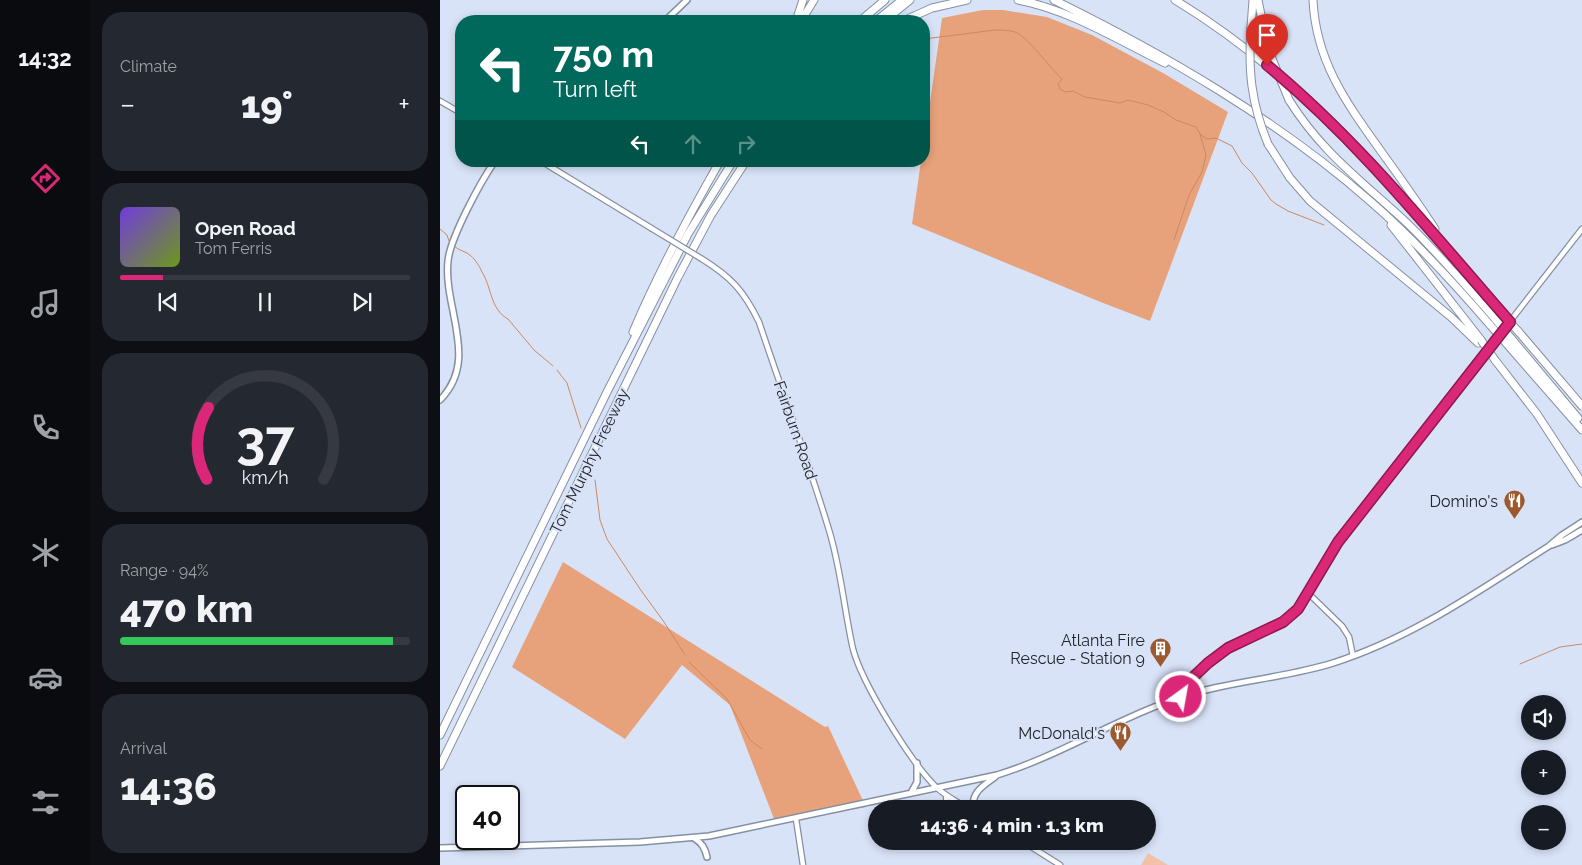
<!DOCTYPE html>
<html lang="en">
<head>
<meta charset="utf-8">
<style>
	:root { --surface:#171b24; --page:#242831; --text:#f1f3f6; --muted:#9ea1a6; --line:#363941; --accent:#db2777 }
	body { margin:0; font-family:Raleway,sans-serif; background:var(--page); color:var(--text); height:100vh; display:flex; flex-direction:column; font-size:19px; white-space:nowrap }
	* { box-sizing:border-box; margin:0 }
	p { font-size:16px; color:var(--muted) }
	.icon { flex:none; width:28px; height:28px; fill:none; stroke:currentColor; stroke-width:2; stroke-linecap:round; stroke-linejoin:round }
	.map { position:relative; flex:1; overflow:hidden }
	.panel { display:flex; flex-direction:column; gap:12px; padding:12px; background:#0d0f14; width:350px }
	.panel>* { flex:none }
	.top-card { position:absolute; left:15px; top:15px; width:475px; height:152px; border-radius:20px; box-shadow:0 2px 8px #0003; background:#00695c; color:#fff; overflow:hidden }
	.tools { position:absolute; left:1081px; top:695px; display:grid; gap:10px }
	.tools a { display:grid; place-items:center; width:45px; height:45px; border-radius:50%; background:var(--surface); box-shadow:0 2px 8px #0003; font-size:25px }
	.speed { position:absolute; left:15px; top:785px; display:flex; gap:10px; font-size:25px; font-weight:700; text-align:center }
	.speed>* { display:grid; place-content:center; width:65px; height:65px; border-radius:50%; background:var(--surface); box-shadow:0 2px 8px #0003; line-height:1 }
	.speed .limit { border:2px solid #111; border-radius:8px; background:#fff; color:#111 }
	.pin { position:absolute; display:grid; place-items:center; width:42px; height:42px; color:#fff; margin:-51px -21px; border-radius:50% 50% 50% 0; rotate:-45deg; box-shadow:0 0 5px #0007 }
	.pin .icon { rotate:45deg }
	.me { position:absolute; width:55px; margin:-28px; rotate:32deg; stroke-linejoin:round; filter:drop-shadow(0 0 4px #0008) }
	.turn { display:flex; align-items:center; gap:18px; height:105px; padding:0 15px; font-size:22px }
	.turn .icon { width:65px; height:65px; stroke-width:2.5 }
	.turn b { display:block; font-size:35px; line-height:42px }
	.lanes { display:flex; align-items:center; height:48px; padding:0 15px; background:#0003; justify-content:center; gap:25px; direction:ltr }
	.lanes .off { opacity:.35 }
	.big { font-size:38px; font-weight:800; line-height:1.1 }
	.panel .tile { flex:1; display:flex; flex-direction:column; justify-content:center; gap:8px; min-width:0; padding:0 18px; border-radius:20px; background:var(--page) }
	.panel .dial { align-items:center; gap:0 }
	.dial svg { height:130px; overflow:visible; fill:none; stroke:var(--line); stroke-width:7; stroke-linecap:round; text-anchor:middle }
	.dial text { fill:var(--text); stroke:none }
	.song { display:flex; align-items:center; gap:15px }
	.cover { width:60px; height:60px; border-radius:8px; background:linear-gradient(135deg,hsl(260 70% 55%),hsl(80 70% 35%)) }
	.played { height:5px; border-radius:2px; background:linear-gradient(90deg,var(--accent) 15%,var(--line) 15%) }
	.keys { display:flex; justify-content:space-around; direction:ltr }
	.heat { display:flex; justify-content:space-between; align-items:center; font-size:28px; direction:ltr }
	.charge { height:8px; border-radius:4px; background:linear-gradient(90deg,#34c759 94%,var(--line) 0) }
	.trip { position:absolute; left:428px; top:800px; width:288px; height:50px; border-radius:25px; background:var(--surface); box-shadow:0 2px 8px #0003; font-weight:800; line-height:50px; text-align:center }
	main { display:flex; flex:1; min-height:0 }
	.dock { display:flex; flex-direction:column; width:90px; justify-content:space-around; align-items:center; background:#090b0e; color:var(--muted) }
	.dock .icon { width:35px; height:35px }
	.dock .current { color:var(--accent) }
	.dock b { font-size:22px; color:var(--text) }
	.map>svg:first-child { display:block }
	.green { fill:#f2c1a7 }
	.forest { fill:#e8a27b }
	.lines { fill:none; stroke-linecap:round; stroke-linejoin:round }
	.stream { stroke:#cc8861; stroke-width:1 }
	.tertiary-casing { stroke:#8690a3; stroke-width:7 }
	.secondary-casing { stroke:#8690a3; stroke-width:8 }
	.motorway-casing { stroke:#8690a3; stroke-width:9 }
	.tertiary { stroke:#fff; stroke-width:4.5 }
	.secondary { stroke:#fff; stroke-width:5 }
	.motorway { stroke:#fff; stroke-width:7 }
	.tertiary-bridge-casing { stroke:#8690a3; stroke-width:7; stroke-linecap:butt }
	.motorway-bridge-casing { stroke:#8690a3; stroke-width:9; stroke-linecap:butt }
	.tertiary-bridge { stroke:#fff; stroke-width:4.5 }
	.motorway-bridge { stroke:#fff; stroke-width:7 }
	.route-casing { stroke:#8e194d; stroke-width:12 }
	.route { stroke:#db2777; stroke-width:9 }
	.labels { text-anchor:middle; stroke-width:4; stroke-linejoin:round; paint-order:stroke }
	.street-label { font-size:16px; fill:#20242b; stroke:#d9e3f8 }
	.poi-label { font-size:16px; fill:#20242b; stroke:#d9e3f8; text-anchor:end }
</style>
</head>
<body>
<main>
<nav class="dock">
<b>14:32</b>
<svg class="icon current" aria-label="directions" viewBox="0 0 24 24"><path d="M12 3l9 9-9 9-9-9zM9 14v-3h6M13 9l2 2-2 2"/></svg>
<svg class="icon" aria-label="music" viewBox="0 0 24 24"><path d="M9 18V5l10-2v13"/><circle cx="6" cy="18" r="3"/><circle cx="16" cy="16" r="3"/></svg>
<svg class="icon" aria-label="phone" viewBox="0 0 24 24"><path d="M5 4h4l2 5-3 2q2 4 5 5l2-3 5 2v4C11 20 4 13 5 4z"/></svg>
<svg class="icon" aria-label="climate" viewBox="0 0 24 24"><path d="M12 3v18M4 7l16 10M4 17L20 7"/></svg>
<svg class="icon" aria-label="car" viewBox="0 0 24 24"><path d="M5 17H2v-5l4-1 3-4h7l3 4 3 1v5h-3M9 17h6M6 11h13"/><circle cx="7" cy="17" r="2"/><circle cx="17" cy="17" r="2"/></svg>
<svg class="icon" aria-label="filters" viewBox="0 0 24 24"><path d="M4 7h16M4 17h16"/><circle cx="9" cy="7" r="2"/><circle cx="15" cy="17" r="2"/></svg>
</nav>
<section class="panel">
<div class="tile"><p>Climate</p>
<div class="heat"><a>−</a><b class="big">19°</b><a>+</a></div>
</div>
<div class="tile">
<div class="song"><i class="cover"></i><div><b>Open Road</b><p>Tom Ferris</p></div></div>
<div class="played"></div>
<div class="keys"><svg class="icon" aria-label="previous" viewBox="0 0 24 24"><path d="M18 5L8 12l10 7zM5 5v14"/></svg><svg class="icon" aria-label="pause" viewBox="0 0 24 24"><path d="M8 5v14M16 5v14"/></svg><svg class="icon" aria-label="next" viewBox="0 0 24 24"><path d="M6 5l10 7-10 7zM19 5v14"/></svg></div>
</div>
<div class="tile dial"><svg viewBox="0 0 100 80">
<path d="M14 69A42 42 0 1 1 86 69"/>
<path d="M14 69A42 42 0 0 1 15 25" stroke="#db2777"/>
<text x="50" y="56" font-size="32" font-weight="700">37</text>
<text x="50" y="72" font-size="11">km/h</text>
</svg></div>
<div class="tile"><p>Range · 94%</p><b class="big">470 km</b><div class="charge"></div></div>
<div class="tile"><p>Arrival</p><b class="big">14:36</b></div>
</section>
<div class="map">
<svg width="1142" height="865" viewBox="0 0 1142 865">
	<rect width="100%" height="100%" fill="#d9e3f8"/>
	<!-- green -->
	<path class="green" d="M708,853l20,12h-27z"/>
	<!-- forest -->
	<path class="forest" d="M543,10h20l44,7 45,18 71,38 65,39 -78,209 -52,-20 -186,-77 9,-63h3v-16l18,-127z
		M123,562l262,165 3,-1 38,81 -90,17 -46,-119 -48,-40 -57,74 -113,-72z"/>
	<g class="lines">
		<!-- stream -->
		<path class="stream" d="M484,39l71,-9c7,0 14,0 20,2 12,4 36,37 47,47l-4,5 2,5 5,3 8,-1 12,6 35,6 8,-3 20,5 16,7 12,8 20,7 4,7 6,21 -4,17 -13,23 -15,45
			M760,134l7,5 9,-1 16,8 10,17 10,10 19,27 5,4 12,7 36,14
			M0,229l7,6 2,6
			M14,246c5,5 12,5 17,10 4,3 9,11 11,16 10,16 8,37 26,47l26,31 19,16
			M117,370l10,13 14,45
			M155,480l5,40 7,19 33,50 24,33 21,33
			M249,662l38,37 23,41 12,9
			M1080,664l40,-17 22,-3"/>
		<defs>
			<path id="tertiary" d="M0,101l21,12
				M101,161l110,67
				M262,259c29,18 42,32 57,63 23,69 49,138 70,208 12,39 15,79 24,119 9,34 58,114 84,139 9,8 21,14 31,21
				M868,593l34,33 7,11 4,19
				M741,697l7,-15 20,-19 20,-15 55,-26 15,-13 40,-67 244,-313
				M506,795l1,14
				M356,819l7,46
				M582,841l38,24"/>
			<path id="secondary" d="M225,21l22,-21
				M0,400c40,-40 3,-92 8,-139 2,-23 33,-80 47,-100
				M1112,545l13,-5 17,-10
				M471,793l6,-11v-19
				M534,809c-4,-16 10,-24 21,-32
				M254,838c8,5 11,10 13,19
				M0,848l200,-6 69,-6 288,-61c62,-19 117,-55 178,-76 51,-18 107,-20 158,-36 79,-25 147,-73 216,-117l13,-11 20,-13"/>
			<path id="motorway" d="M578,0c50,9 102,41 147,63
				M614,0c112,55 222,119 316,201 44,38 83,81 121,125
				M735,0c132,80 228,196 326,313
				M818,0l10,49
				M873,0c3,63 35,105 70,154 18,25 36,50 52,75
				M356,21l7,-21
				M361,21l13,-21
				M420,21l25,-21
				M436,21l26,-21
				M444,21l26,-21
				M463,21l29,-13 35,-8
				M811,27l2,-27
				M849,100c33,53 74,82 119,124 31,30 59,63 88,96
				M828,144l22,34 20,23 141,116 27,26
				M951,225l90,115
				M1078,331l64,75
				M193,332c25,-59 55,-115 87,-171
				M1071,338l67,80
				M1066,343l76,87
				M1055,360l42,54 45,69
				M0,735l167,-343 81,-158 45,-73
				M0,766l238,-489 33,-62 35,-54"/>
		</defs>
		<!-- tertiary casing -->
		<use href="#tertiary" class="tertiary-casing"/>
		<!-- secondary casing -->
		<use href="#secondary" class="secondary-casing"/>
		<!-- motorway casing -->
		<use href="#motorway" class="motorway-casing"/>
		<!-- tertiary -->
		<use href="#tertiary" class="tertiary"/>
		<!-- secondary -->
		<use href="#secondary" class="secondary"/>
		<!-- motorway -->
		<use href="#motorway" class="motorway"/>
		<defs>
			<path id="tertiary-bridge" d="M211,228l51,31"/>
			<path id="motorway-bridge" d="M811,27c-3,43 0,76 17,117
				M828,49l21,51
				M1061,313l17,18
				M1056,320l15,18
				M1051,326l15,17
				M1041,340l14,20"/>
		</defs>
		<!-- tertiary-bridge casing -->
		<use href="#tertiary-bridge" class="tertiary-bridge-casing"/>
		<!-- motorway-bridge casing -->
		<use href="#motorway-bridge" class="motorway-bridge-casing"/>
		<!-- tertiary-bridge -->
		<use href="#tertiary-bridge" class="tertiary-bridge"/>
		<!-- motorway-bridge -->
		<use href="#motorway-bridge" class="motorway-bridge"/>
	</g>
	<g class="lines">
		<defs>
			<path id="route" d="M741,697l7,-15 20,-19 20,-15 55,-26 15,-13 40,-67 172,-220c-79,-90 -150,-180 -243,-257"/>
		</defs>
		<!-- route casing -->
		<use href="#route" class="route-casing"/>
		<!-- route -->
		<use href="#route" class="route"/>
	</g>
	<!-- icons -->
	<defs>
		<symbol id="restaurant-pin" viewBox="-11 -11 22 30"><path d="M0 17L-7.5 6A9.5 9.5 0 1 1 7.5 6Z" fill="#9d582d" stroke="#d9e3f8"/><path d="M-5-6h1v4h1v-4h1v4h1v-4h1v5L-1.5 .5V6h-2V.5L-5-1ZM5-6V6H3V1.5H1.5Q1.5-4 5-6Z" fill="#fff"/></symbol>
		<symbol id="building-pin" viewBox="-11 -11 22 30"><path d="M0 17L-7.5 6A9.5 9.5 0 1 1 7.5 6Z" fill="#9d582d" stroke="#d9e3f8"/><path d="M-4-6H4V6H1V3H-1V6H-4ZM-2.5-4.3h1.7v1.8h-1.7ZM.8-4.3h1.7v1.8H.8ZM-2.5-1h1.7V.8h-1.7ZM.8-1h1.7V.8H.8Z" fill="#fff"/></symbol>
	</defs>
	<g fill-rule="evenodd">
		<use href="#restaurant-pin" x="1062" y="488" width="25" height="34"/>
		<use href="#building-pin" x="708" y="636" width="25" height="34"/>
		<use href="#restaurant-pin" x="668" y="720" width="25" height="34"/>
	</g>
	<g class="labels">
		<!-- street labels -->
		<g class="street-label">
			<text transform="translate(356 430) rotate(71)" y="6">Fairburn Road</text>
			<text transform="translate(149 461) rotate(-64)" y="6">Tom Murphy Freeway</text>
		</g>
		<!-- poi labels -->
		<g class="poi-label">
			<text x="1058" y="507">Domino's</text>
			<text x="705" y="646">Atlanta Fire<tspan x="705" dy="18">Rescue - Station 9</tspan></text>
			<text x="665" y="739">McDonald's</text>
		</g>
	</g>
</svg>
<div class="tools">
<a><svg class="icon" aria-label="sound" viewBox="0 0 24 24"><path d="M4 9h4l5-4v14l-5-4H4zM17 9q2 3 0 6"/></svg></a>
<a>+</a>
<a>−</a>
</div>
<div class="speed"><div class="limit">40</div></div>
<div class="pin" style="left:827px;top:65px;background:#d93025"><svg class="icon" aria-label="arrive" viewBox="0 0 24 24"><path d="M6 21V4h12l-3 4 3 4H6"/></svg></div>
<svg class="me" style="left:741px;top:697px" viewBox="-20 -20 40 40"><circle r="17" fill="#db2777" stroke="#fff" stroke-width="3"/><path d="M0-11L8 9 0 5-8 9z" fill="#fff"/></svg>
<div class="trip">14:36 · 4 min · 1.3 km</div>
<div class="top-card">
<div class="turn"><svg class="icon" aria-label="left" viewBox="0 0 24 24"><path d="M17 20v-9H6M10 6l-5 5 5 5"/></svg><div><b>750 m</b>Turn left</div></div>
<div class="lanes"><svg class="icon" aria-label="left" viewBox="0 0 24 24"><path d="M17 20v-9H6M10 6l-5 5 5 5"/></svg><svg class="icon off" aria-label="ahead" viewBox="0 0 24 24"><path d="M12 20V5M6 11l6-6 6 6"/></svg><svg class="icon off" aria-label="right" viewBox="0 0 24 24"><path d="M7 20v-9h11M14 6l5 5-5 5"/></svg></div>
</div>
</div>
</main>
</body>
</html>
